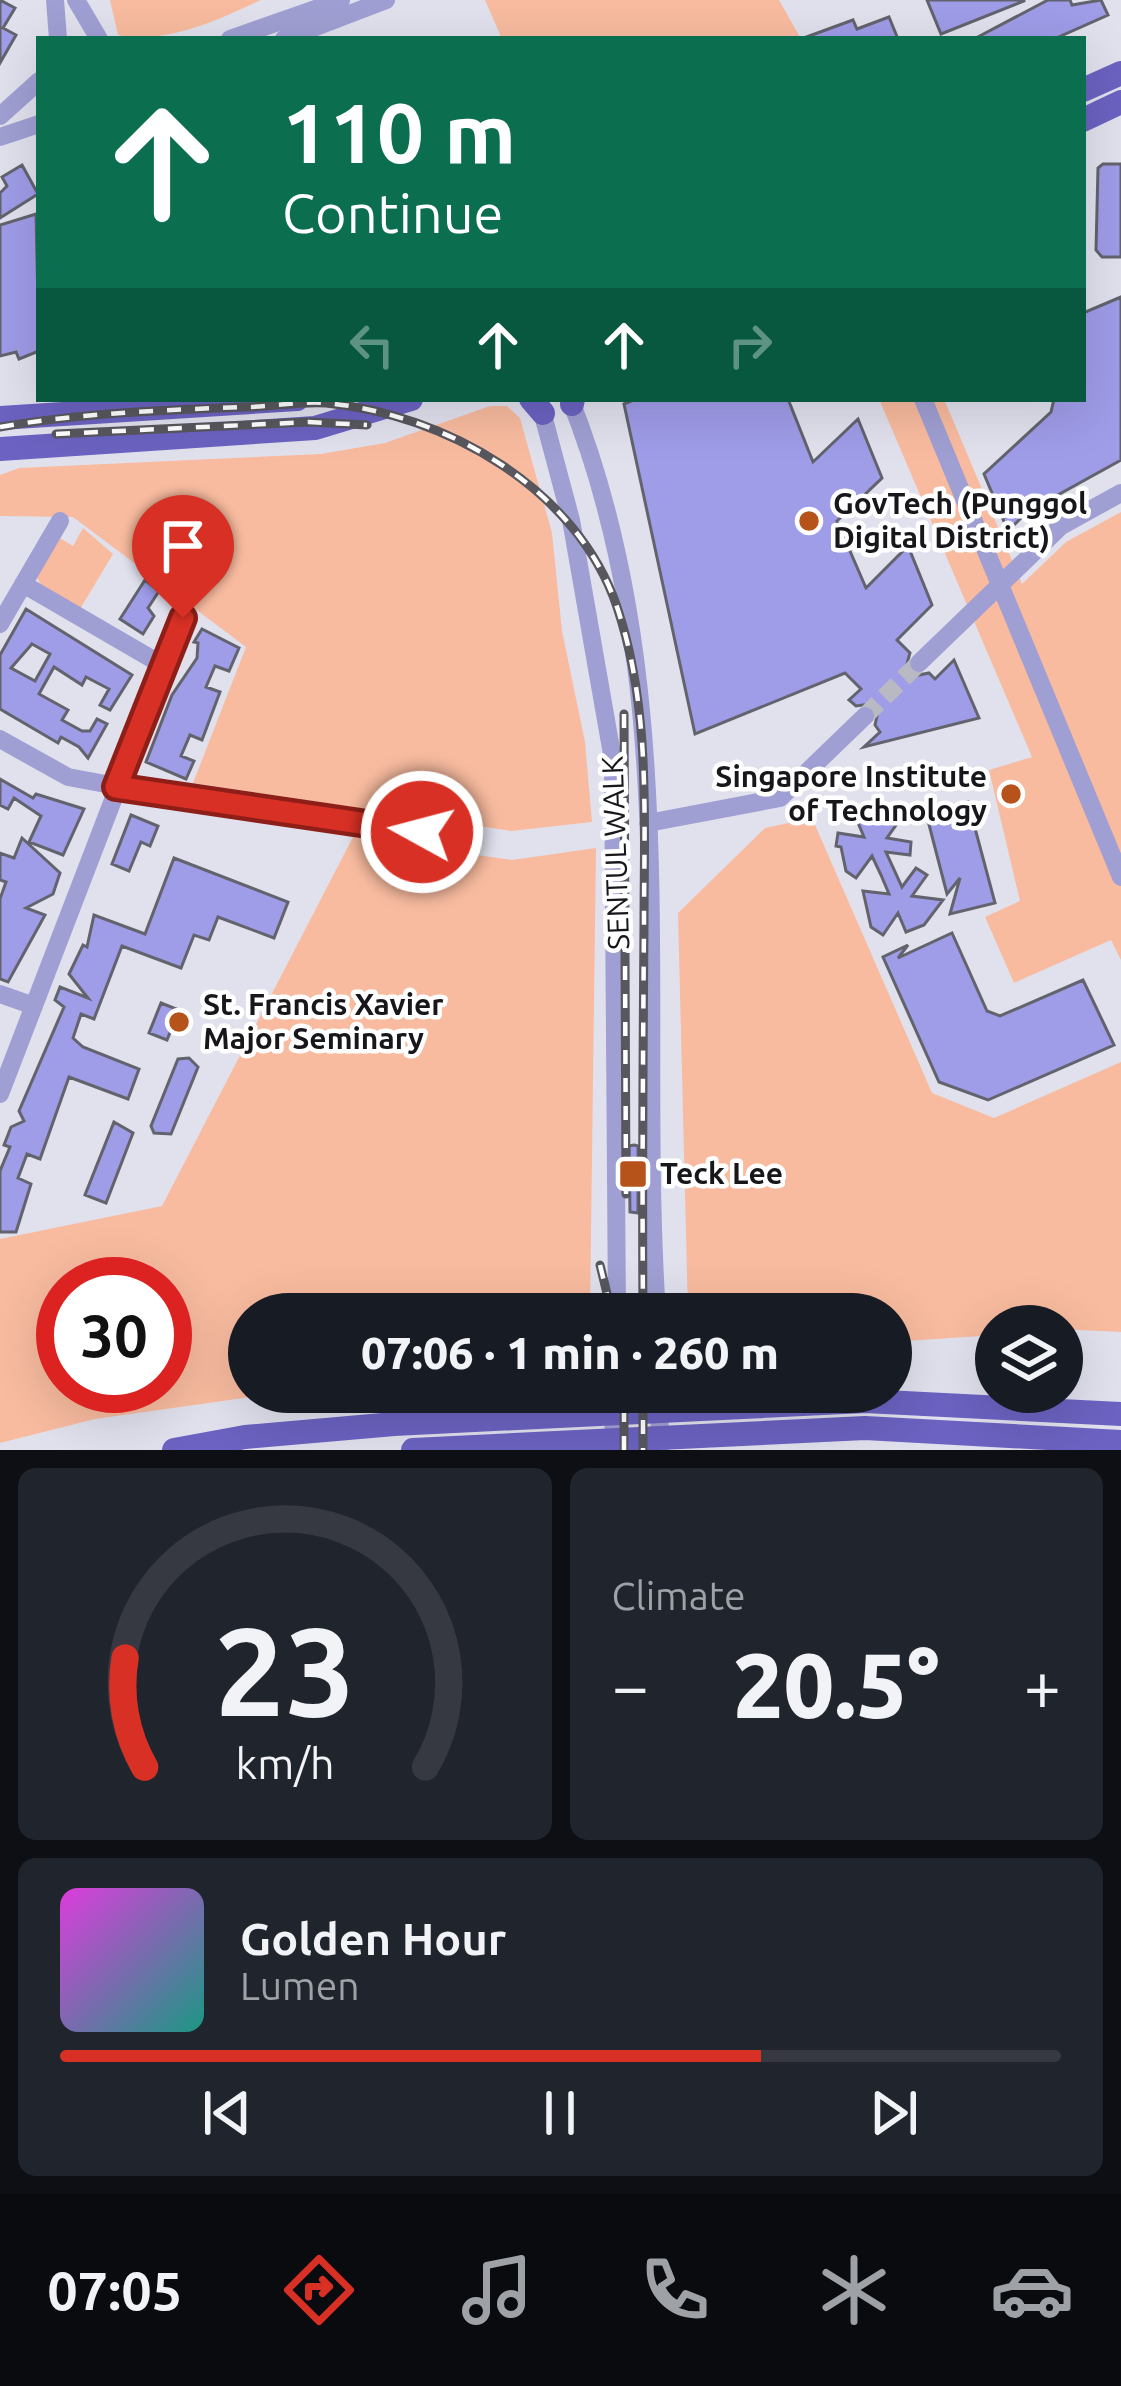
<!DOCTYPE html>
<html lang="en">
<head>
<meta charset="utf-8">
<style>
	:root { --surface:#171b24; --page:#20242c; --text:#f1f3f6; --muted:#9ea1a6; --line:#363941; --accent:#d93025 }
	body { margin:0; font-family:Ubuntu,sans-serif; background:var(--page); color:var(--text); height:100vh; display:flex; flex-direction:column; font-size:45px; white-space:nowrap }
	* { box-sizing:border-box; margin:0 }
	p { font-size:39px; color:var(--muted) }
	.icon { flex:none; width:66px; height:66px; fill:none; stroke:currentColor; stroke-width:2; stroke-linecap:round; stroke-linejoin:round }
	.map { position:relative; height:1450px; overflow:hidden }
	.side { display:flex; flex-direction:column; gap:18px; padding:18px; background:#0d0f14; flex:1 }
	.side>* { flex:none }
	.hud { position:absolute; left:36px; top:36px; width:1050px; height:366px; border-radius:0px; box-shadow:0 12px 48px #0002; background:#0b6e4f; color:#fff; overflow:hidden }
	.buttons { position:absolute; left:975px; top:1305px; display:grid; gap:24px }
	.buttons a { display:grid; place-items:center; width:108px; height:108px; border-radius:50%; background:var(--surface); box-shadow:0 12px 48px #0002; font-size:60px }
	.speed { position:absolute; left:36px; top:1257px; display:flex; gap:24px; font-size:60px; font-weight:700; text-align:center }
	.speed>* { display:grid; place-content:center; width:156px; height:156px; border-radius:50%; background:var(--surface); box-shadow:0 12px 48px #0002; line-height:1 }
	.speed .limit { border:18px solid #d22; background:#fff; color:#111 }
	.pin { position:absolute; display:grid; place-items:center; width:102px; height:102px; color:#fff; margin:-123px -51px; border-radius:50% 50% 50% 0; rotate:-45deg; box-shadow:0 0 12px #0007 }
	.pin .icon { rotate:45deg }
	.me { position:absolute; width:132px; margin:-66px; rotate:277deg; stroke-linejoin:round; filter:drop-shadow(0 0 9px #0008) }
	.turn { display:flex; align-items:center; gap:42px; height:252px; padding:0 48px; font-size:54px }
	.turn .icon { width:156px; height:156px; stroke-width:2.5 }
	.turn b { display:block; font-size:84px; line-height:102px }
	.lanes { display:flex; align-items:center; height:114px; padding:0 48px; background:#0003; justify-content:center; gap:60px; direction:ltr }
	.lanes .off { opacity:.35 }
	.big { font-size:90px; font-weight:800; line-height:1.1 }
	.side .card { flex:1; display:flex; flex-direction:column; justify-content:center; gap:18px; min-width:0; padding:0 42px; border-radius:18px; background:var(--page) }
	.side .dial { align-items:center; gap:0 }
	.dial svg { height:312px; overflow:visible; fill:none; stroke:var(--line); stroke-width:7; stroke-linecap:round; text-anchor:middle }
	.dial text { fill:var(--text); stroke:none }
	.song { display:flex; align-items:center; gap:36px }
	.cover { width:144px; height:144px; border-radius:18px; background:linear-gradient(135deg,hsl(300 70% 55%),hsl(170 70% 35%)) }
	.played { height:12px; border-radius:6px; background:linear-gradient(90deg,var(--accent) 70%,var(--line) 70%) }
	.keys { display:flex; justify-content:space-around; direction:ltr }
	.heat { display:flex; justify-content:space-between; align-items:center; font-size:66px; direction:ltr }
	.side .tiles { flex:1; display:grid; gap:18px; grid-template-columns:1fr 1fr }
	.card:last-child { grid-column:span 2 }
	.trip { position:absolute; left:228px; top:1293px; width:684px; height:120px; border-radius:60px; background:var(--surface); box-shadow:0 12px 48px #0002; font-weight:800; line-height:120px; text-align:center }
	.tab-bar { display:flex; height:192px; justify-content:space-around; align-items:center; background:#090b0e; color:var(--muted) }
	.tab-bar .icon { width:84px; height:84px }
	.tab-bar .selected { color:var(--accent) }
	.tab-bar b { font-size:54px; color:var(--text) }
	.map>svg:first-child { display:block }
	.green { fill:#f8bb9f; fill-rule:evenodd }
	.building { fill:#9f9ce8; stroke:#63636e; stroke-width:3; fill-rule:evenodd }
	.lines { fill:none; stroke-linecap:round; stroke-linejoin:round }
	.minor-tunnel { stroke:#b9b9c4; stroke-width:18; stroke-dasharray:18 9; stroke-linecap:butt }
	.minor { stroke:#a09fd3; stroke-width:18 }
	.major { stroke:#6b62c1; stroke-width:24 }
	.rail-casing { stroke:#57575d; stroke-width:9 }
	.rail { stroke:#fff; stroke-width:4.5; stroke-dasharray:14; stroke-linecap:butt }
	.route-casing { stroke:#8d1f18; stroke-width:30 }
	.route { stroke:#d93025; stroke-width:21 }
	.poi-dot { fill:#b6531b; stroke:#fff; stroke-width:4.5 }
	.labels { text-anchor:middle; stroke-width:9; stroke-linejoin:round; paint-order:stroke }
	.poi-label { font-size:30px; font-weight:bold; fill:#17171b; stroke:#fff; text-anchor:start }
	.street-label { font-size:30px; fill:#17171b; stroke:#fff }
</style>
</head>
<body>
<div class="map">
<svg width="1121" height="1450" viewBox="0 0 1121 1450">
	<rect width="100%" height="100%" fill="#e1e1ee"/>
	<!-- green -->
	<path class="green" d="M110,0h151c-46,21 -92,44 -143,35z
		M485,0h294l22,39h-299z
		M879,399h65l78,185 44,-42 55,-30v448l-10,-20 -97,43 -29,-66 35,-16 -31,-131 43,-13z
		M490,406h17l13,12 32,115 10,98 23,111 7,80 -81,9 -318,-48 53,-136 -173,-130 -73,-1v-41l19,-7 302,-14 64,-11z
		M83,528l30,26 -33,55 -38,-22 -6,-12 22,-38 15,9z
		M812,818l120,275 62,25 127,-56v270l-125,-6v9l-105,7v-28h-203l-10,-401 87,-85z
		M353,837l159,23 84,-12 -6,466h-341v78h37l-191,27 -95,24v-204l162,-33zM63,1284h102v102h-102z"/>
	<!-- building -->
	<path class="building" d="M0,0l15,8 -12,20 13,7 -16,28z
		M927,0h97v1l-83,33z
		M1048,0h22l2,5 29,-5 7,15 -54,24h-80z
		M889,17l9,22h-97l52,-19 4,9z
		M1103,164h18v93h-19l-6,-7 2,-82z
		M22,165l16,29 -38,24v-25l7,-7 -5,-9z
		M36,214l3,137 -20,8 -3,-7 -16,4v-131z
		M1121,297v163l-94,52 -19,19 -24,-57 67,-62 3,-13h29v-86z
		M636,399h152l25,63 45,-43 24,59 -45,43 29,67 42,-42 24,59 -35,35 13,13 -4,14 8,9 15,-3 6,6 19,-19 25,58 -115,29 16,-15 -5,-7 3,-13 -8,-8 -14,2 -7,-6 12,-11 -16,-16 -150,61 -71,-330z
		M145,580l14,11 -11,17 6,8 -11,18 -23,-15z
		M26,609l106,66 -22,35 -10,-5 9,-16 -23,-12 -4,8 -28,-18 -15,27 29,16 -6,10 20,11h8l7,-12 10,5 -19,34 -9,-11 -18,-10 -3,6 -58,-34v-54zM32,644l18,10 -15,27 -24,-13z
		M202,629l37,19 -10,23 -14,-5 -9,21 14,5 -18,48 -12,-5 -9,21 13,5 -8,18 -40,-17 26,-67 25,-37 1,-15 -4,-1z
		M0,779l33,19 3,-4 48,15 -21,46 -34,-13 12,-26 -27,-18 -6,11 -8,-4z
		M968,802l27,101 -45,11 10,-36 -13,16 -21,-81z
		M874,810l27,8 -14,20 24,4 -1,13 -24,-3 16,35 14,-19 11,7 -15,21 31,4 -19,25 -18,7 -8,-19 -15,22 -12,-8 -8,-36 26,3 -8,-19 -9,-19 -16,22 -10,-7 -5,-24 -5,-1 2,-13 26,4 -8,-19z
		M131,815l27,11 -8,20 -9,-4 -12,29 -17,-7z
		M22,838l38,35 -7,21 -27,14 19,7 -37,67 -8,-3v-80l6,-17 -6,-2v-27l14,5z
		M174,858l114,44 -14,36 -56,-21 -9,23 -15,-5 -13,33 -59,-22 -28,73 -13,-5 -8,24 10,9 56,22 -11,30 -59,-22 -29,82 -13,-5 -9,24 13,6 -15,48h-16v-61l10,-24 -6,-2 7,-18 13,-6 -5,-10 45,-104 -9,-7 5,-13 28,11 -19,-24 14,-29 4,2 7,-32 51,19z
		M952,933l35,78 13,5 83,-36 31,65 -126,55 -49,-18 -56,-125 25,-12 -10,13z
		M161,1003l18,7 -12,30 -18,-7z
		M189,1058l9,9 -27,67 -17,-1 -3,-7 27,-67z
		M114,1122l19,11 -27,70 -21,-8z
		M634,1145l4,1v67l-8,-1 -1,-66z"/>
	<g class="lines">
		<!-- minor-tunnel -->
		<path class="minor-tunnel" d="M865,716l54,-53"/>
		<!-- minor -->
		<path class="minor" d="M55,0l3,39
			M76,0l23,39
			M230,39l111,-39
			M284,39l102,-39
			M0,116l39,-35
			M0,137l39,-13
			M570,399c116,289 67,612 87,915
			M923,399l198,478
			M540,404l31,116 42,240 4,554
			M23,584l141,82
			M0,624l60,-103
			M919,663l142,-137 60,-33
			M0,739l68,38 145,27 209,28
			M648,823l132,-25 85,-82
			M0,994l34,12
			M0,1094l183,-476
			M659,1392l1,58
			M612,1450l4,-58"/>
		<!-- major -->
		<path class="major" d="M1083,90l38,-17
			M1083,120l38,-18
			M531,399l12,14
			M572,404l1,-5
			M0,418l297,-19
			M0,449l315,-21 96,-29
			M536,1415l38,-23
			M174,1450l71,-13 149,-13 471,-23 256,13
			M413,1450l452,-22 256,14"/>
		<defs>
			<path id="rail" d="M0,427c81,-14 163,-17 245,-20 26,0 55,-6 81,-4 119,11 251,85 291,204 34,101 27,211 27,316 -1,130 -2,261 -1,391
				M56,434l253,-12 58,3
				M624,714l2,480
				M600,1265l12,49
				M643,1392v58
				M624,1450v-58"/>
		</defs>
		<!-- rail casing -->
		<use href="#rail" class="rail-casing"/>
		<!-- rail -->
		<use href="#rail" class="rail"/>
	</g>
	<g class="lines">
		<defs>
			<path id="route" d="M183,618l-67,169 306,45"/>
		</defs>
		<!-- route casing -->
		<use href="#route" class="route-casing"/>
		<!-- route -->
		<use href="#route" class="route"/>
	</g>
	<!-- markers -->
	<g class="poi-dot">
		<circle cx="809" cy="521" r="12"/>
		<circle cx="1011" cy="794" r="12"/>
		<circle cx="179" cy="1022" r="12"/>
		<rect x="618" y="1159" width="30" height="30" rx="6"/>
	</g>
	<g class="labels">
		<!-- poi labels -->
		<g class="poi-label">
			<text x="833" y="514">GovTech (Punggol<tspan x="833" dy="34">Digital District)</tspan></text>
			<text x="987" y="787" text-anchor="end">Singapore Institute<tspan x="987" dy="34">of Technology</tspan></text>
			<text x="203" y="1015">St. Francis Xavier<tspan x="203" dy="34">Major Seminary</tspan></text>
			<text x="660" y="1184">Teck Lee</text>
		</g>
		<!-- street labels -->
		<g class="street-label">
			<text transform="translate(616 853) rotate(-92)" y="10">SENTUL WALK</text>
		</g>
	</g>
</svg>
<div class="buttons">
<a><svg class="icon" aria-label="layers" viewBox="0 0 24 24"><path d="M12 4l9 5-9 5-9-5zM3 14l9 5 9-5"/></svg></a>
</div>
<div class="speed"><div class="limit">30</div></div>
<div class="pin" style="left:183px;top:618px;background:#d93025"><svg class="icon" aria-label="arrive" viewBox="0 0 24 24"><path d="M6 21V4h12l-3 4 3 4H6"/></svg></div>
<svg class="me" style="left:422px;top:832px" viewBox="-20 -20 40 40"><circle r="17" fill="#d93025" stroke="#fff" stroke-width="3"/><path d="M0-11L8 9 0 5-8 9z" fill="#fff"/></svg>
<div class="trip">07:06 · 1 min · 260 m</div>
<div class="hud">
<div class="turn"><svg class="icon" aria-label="ahead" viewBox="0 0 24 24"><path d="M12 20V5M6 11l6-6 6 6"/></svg><div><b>110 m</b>Continue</div></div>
<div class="lanes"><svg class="icon off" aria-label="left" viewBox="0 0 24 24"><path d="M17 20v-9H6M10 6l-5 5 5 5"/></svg><svg class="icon" aria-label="ahead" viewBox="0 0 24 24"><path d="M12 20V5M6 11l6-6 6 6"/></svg><svg class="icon" aria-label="ahead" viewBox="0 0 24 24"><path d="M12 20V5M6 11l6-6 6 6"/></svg><svg class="icon off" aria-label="right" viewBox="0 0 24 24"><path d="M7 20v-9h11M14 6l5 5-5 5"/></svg></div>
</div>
</div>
<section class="side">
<div class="tiles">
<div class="card dial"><svg viewBox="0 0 100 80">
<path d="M14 69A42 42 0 1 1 86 69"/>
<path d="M14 69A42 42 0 0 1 9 41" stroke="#d93025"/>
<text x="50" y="56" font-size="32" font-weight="700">23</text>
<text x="50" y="72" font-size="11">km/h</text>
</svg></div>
<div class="card"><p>Climate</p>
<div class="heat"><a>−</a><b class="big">20.5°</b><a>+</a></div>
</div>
<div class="card">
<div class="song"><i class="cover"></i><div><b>Golden Hour</b><p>Lumen</p></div></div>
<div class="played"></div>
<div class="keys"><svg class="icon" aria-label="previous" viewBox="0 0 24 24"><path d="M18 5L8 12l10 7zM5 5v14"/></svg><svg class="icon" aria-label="pause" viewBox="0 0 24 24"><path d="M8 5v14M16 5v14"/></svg><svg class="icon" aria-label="next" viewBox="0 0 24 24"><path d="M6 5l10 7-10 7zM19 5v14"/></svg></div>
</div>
</div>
</section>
<nav class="tab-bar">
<b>07:05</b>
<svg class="icon selected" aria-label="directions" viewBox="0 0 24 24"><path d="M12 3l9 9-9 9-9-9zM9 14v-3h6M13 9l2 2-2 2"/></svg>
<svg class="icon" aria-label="music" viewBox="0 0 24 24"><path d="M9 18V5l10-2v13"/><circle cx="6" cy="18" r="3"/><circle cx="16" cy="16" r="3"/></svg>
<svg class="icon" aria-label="phone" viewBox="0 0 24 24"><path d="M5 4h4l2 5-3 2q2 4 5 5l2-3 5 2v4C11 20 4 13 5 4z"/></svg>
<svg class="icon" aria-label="climate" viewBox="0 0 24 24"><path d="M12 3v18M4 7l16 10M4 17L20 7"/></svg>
<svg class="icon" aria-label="car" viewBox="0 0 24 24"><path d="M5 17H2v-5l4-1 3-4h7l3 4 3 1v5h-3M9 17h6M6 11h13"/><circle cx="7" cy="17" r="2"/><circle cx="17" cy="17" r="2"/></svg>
</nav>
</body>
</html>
